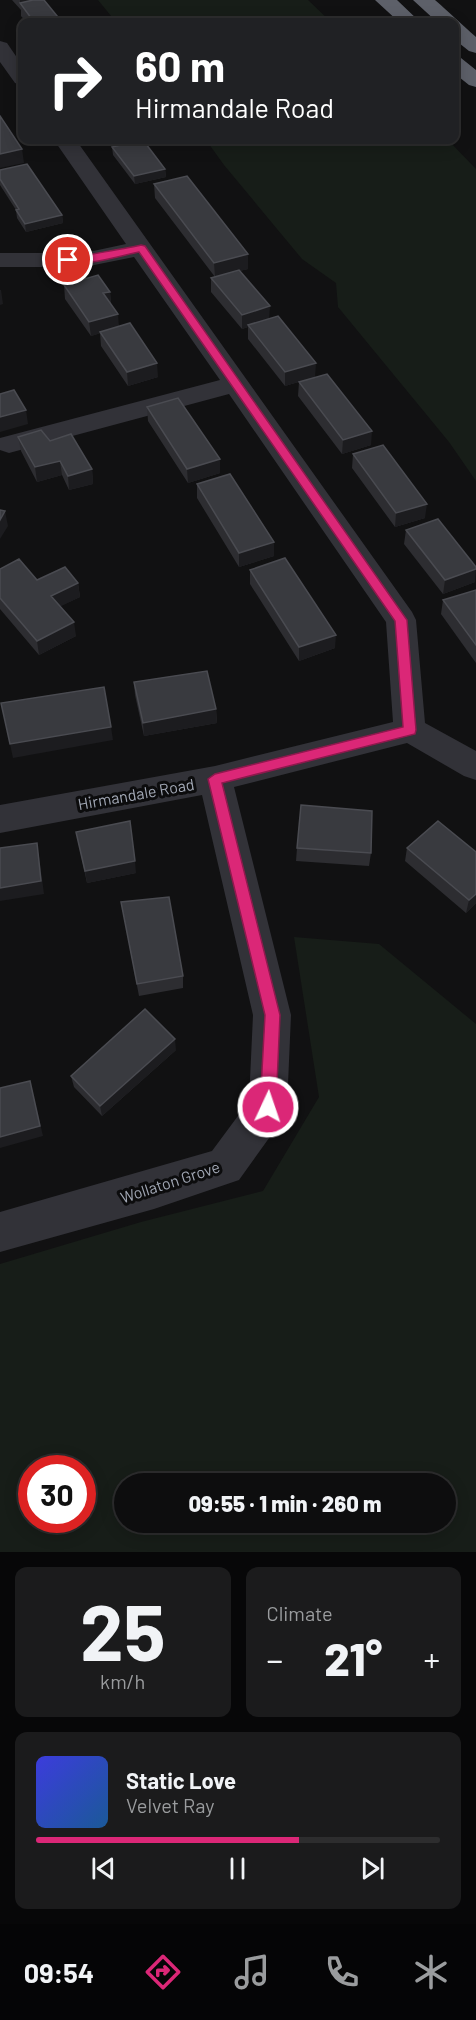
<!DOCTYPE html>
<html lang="en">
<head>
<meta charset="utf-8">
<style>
	:root { --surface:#0d0d0e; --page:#1b1b1c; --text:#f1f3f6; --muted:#9a9c9e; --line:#2d2d2e; --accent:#db2777 }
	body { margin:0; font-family:Barlow,sans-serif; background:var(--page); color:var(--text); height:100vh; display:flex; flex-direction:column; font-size:22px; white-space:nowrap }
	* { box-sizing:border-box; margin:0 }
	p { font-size:20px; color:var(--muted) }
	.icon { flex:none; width:33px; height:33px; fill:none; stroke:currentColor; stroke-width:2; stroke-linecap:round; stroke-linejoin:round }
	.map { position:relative; height:1552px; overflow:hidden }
	.details { display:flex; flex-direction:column; gap:15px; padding:15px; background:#070708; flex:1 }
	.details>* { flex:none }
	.top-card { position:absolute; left:18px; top:18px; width:441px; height:126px; border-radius:12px; box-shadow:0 3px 15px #0003,0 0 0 2px var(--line); background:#202124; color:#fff; overflow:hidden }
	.speed { position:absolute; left:18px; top:1455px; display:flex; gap:12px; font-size:30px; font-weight:700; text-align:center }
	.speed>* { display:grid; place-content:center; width:78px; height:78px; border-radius:50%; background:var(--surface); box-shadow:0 3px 15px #0003,0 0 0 2px var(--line); line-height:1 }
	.speed .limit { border:9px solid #d22; background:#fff; color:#111 }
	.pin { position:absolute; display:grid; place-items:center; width:51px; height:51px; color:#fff; margin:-26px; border:3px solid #fff; border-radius:50%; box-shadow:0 2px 6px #0007 }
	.me { position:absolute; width:66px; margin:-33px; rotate:3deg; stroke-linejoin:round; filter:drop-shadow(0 0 4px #0008) }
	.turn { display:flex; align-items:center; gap:21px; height:126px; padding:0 18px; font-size:27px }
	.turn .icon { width:78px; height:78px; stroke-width:2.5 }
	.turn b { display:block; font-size:42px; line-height:51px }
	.big { font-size:45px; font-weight:800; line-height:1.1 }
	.details .card { flex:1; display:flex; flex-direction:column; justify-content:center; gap:9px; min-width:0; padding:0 21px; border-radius:12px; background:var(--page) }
	.details .dial { align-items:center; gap:0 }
	.dial b { font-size:78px; line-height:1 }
	.song { display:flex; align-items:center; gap:18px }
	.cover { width:72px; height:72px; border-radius:9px; background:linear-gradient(135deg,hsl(240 70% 55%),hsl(210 70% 35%)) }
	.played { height:6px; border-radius:3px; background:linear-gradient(90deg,var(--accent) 65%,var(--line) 65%) }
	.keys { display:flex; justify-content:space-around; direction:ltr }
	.heat { display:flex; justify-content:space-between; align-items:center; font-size:33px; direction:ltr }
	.details .tiles { flex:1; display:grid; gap:15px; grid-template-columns:1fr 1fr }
	.card:last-child { grid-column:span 2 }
	.trip { position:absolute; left:114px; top:1473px; width:342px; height:60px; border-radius:30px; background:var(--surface); box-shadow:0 3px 15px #0003,0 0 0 2px var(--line); font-weight:800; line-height:60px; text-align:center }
	.tab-bar { display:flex; height:96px; justify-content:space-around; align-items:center; background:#050506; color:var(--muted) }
	.tab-bar .icon { width:42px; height:42px }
	.tab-bar .current { color:var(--accent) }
	.tab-bar b { font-size:27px; color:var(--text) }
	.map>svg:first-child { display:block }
	.green { fill:#171d18; fill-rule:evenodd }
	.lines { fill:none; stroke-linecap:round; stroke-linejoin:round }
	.street { fill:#323238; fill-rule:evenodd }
	.highway { fill:#5d6069; fill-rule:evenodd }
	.wall { fill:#2d2d31 }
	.shaded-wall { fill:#1c1c1f }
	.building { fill:#393a3f; stroke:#4a4b51; stroke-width:1.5 }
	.route { fill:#db2777; stroke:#8e194d; stroke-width:1.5 }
	.labels { text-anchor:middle; stroke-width:6; stroke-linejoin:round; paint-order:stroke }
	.street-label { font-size:16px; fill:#a1a7b4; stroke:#0c0c0d }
</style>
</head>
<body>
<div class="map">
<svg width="476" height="1552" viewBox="0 0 476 1552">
	<rect width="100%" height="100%" fill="#111112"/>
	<!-- green -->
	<path class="green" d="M98,0h210l23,22h-215z
		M206,140h242l28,29v312l-27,-39 -111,-135 -2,-24 -34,-24 -78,-94z
		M294,937l85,7 97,80v528h-476v-288l141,-42 122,-31 56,-94zM82,1468v52h-50v-52zM124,1484h322v38h-322z"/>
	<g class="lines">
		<!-- street -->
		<path class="street" d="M0,41l7,2 15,22v20l-7,-2 -15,-21z
			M54,140h22l336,472 4,8 9,103 51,28v29l-12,-4 -57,-33 -173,44 57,228 -4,92 -5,13 -43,60 -85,29 -154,43v-40l212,-61 37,-50 4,-86 -51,-220 -202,38v-28l215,-39 178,-44 -7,-100 -157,-228 -220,59 -9,-3v-12l220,-58 -86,-123 -50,10h-84v-14h84l42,-9z"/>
		<!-- highway -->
		<path class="highway" d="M375,0h22l23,22h-21z
			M413,0h22c15,13 26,24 41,37v16l-7,-2 -15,-12v-17h-17z
			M454,56l7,2 15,12v17l-7,-2 -15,-12z"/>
	</g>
	<!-- wall -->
	<path class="wall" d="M12,0h32l18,22h-36l-5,-6v-6z
		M112,147l53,22 1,8 -31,7 -22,-29z
		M0,170l62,45 1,8 -37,9 -9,-14 -1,-8 -16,-25z
		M154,184l94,70v15l-9,2 30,48 46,58 -30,9 -37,-47v-12l-6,2 -31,-37v-14l4,-1 -60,-79z
		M64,285l46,7 1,12 8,23 39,50 -30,9 -27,-40 -1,-13 -9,3 -26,-37z
		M299,382l72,63 -29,9 -44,-58z
		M147,407l73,66 -32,10 -40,-62z
		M18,437l32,4 42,28 1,15 -24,6 -7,-15 -25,7 -16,-31z
		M353,454l72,64 -30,9 -43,-59z
		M197,484l77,58v14l-35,11 -42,-69z
		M406,530l69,52 -32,12 -39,-50z
		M0,569l37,11 41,3 2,14 -20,9 16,30 -37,19 -39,-46z
		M250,570l85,78 -36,13 -49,-77z
		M476,590v73l-35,-49 2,-14z
		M134,682l82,27 1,14 -73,13 -9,-41z
		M76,832l60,41 -49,10z
		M297,848l74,5 -2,13 -73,-5z
		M407,848l69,55 -10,10 -61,-52z
		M121,902l62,74v12l-44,8z
		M176,1050l-74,66 -28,-29 -3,-11z"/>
	<!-- shaded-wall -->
	<path class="shaded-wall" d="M20,0h23l-23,3z
		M22,149l2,14 -24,5v-14z
		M165,169l1,8 -31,7 -1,-8z
		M62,215l1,8 -37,9 -1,-8z
		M248,254v15l-33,8 -1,-14z
		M0,290h1l2,14 -3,1z
		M110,292l1,14 -8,-13z
		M270,306l-1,14 -21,5v2l-6,2v-14z
		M118,314l1,14 -28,8 -2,-14z
		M157,363l1,14 -30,9 -1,-14z
		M316,363l-1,14 -30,9v-14z
		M26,410l2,14 -28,8v-15z
		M372,431l-1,14 -29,9 1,-14z
		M220,459v14l-32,10 -1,-14z
		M60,461l2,14 -25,7 -2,-15z
		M92,469l1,15 -24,6 -1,-14z
		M427,504l-2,14 -30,9 1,-14z
		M5,511l3,15 -8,13v-19z
		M274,542v14l-35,11v-14z
		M476,569l-1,13 -32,12 2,-14z
		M78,583l2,14 -27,13 -2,-14z
		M74,622l2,14 -37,19 -2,-14z
		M336,635l-1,13 -36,13v-14z
		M216,709l1,14 -73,13 -1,-13z
		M111,727l2,13 -100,18 -3,-14z
		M37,843l2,13 5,38 -44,7v-13z
		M135,861l1,12 -49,10 -2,-12z
		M476,894v9l-10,10 3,-13z
		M175,1039l1,11 -74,66 -2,-10z
		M30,1081l13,55 -43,12v-11z"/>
	<!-- building -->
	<path class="building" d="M33,0h11l18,22h-28l-14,-19z
		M0,116l22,33 -22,5z
		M143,140l22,29 -31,7 -22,-29z
		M27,164l35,51 -37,9 -9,-14 3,-1 -19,-30v-9z
		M187,176l61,78 -34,9 -60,-79z
		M239,270l31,36 -28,9 -31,-37z
		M98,275l12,17 -7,1 15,21 -29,8 -25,-37z
		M278,316l38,47 -31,9 -37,-47z
		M130,323l27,40 -30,9 -27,-40z
		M327,374l45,57 -29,9 -44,-58z
		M14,390l12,20 -26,7v-23z
		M178,398l42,61 -33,10 -40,-62z
		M41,430l9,11 21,-7 21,35 -24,7 -8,-15 -25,6 -17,-30z
		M383,445l44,59 -31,9 -43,-59z
		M230,474l44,68 -35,11 -42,-69z
		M0,510l5,1 -5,9z
		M438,519l38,48v2l-31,11 -39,-50z
		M285,558l51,77 -37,12 -49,-77z
		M19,559l18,21 28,-13 13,16 -27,13 23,26 -37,19 -37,-43v-29z
		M476,590v55l-33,-45z
		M207,671l9,38 -73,14 -9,-41z
		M104,687l7,40 -101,17 -9,-41z
		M301,805l71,6 -1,42 -74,-5z
		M130,821l5,40 -50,10 -9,-39z
		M438,821l38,31v42l-7,6 -62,-52z
		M37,843l4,38 -41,7v-40z
		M169,897l14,79 -46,8 -16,-82z
		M145,1009l30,30 -75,67 -29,-30z
		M30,1081l10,45 -40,11v-49z"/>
	<!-- route -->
	<path class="route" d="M141,245l4,1 262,374 9,110 -1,4 -193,49 58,232 -4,92 -2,5 -6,3 -6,-3 -2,-5 5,-92 -57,-236 7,-5 188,-47 -8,-106 -256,-369c-17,3 -63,18 -76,8 3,-2 67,-12 78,-15z"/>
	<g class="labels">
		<!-- street labels -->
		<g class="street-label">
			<text transform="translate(136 794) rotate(-10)" y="6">Hirmandale Road</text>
			<text transform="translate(170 1182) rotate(-18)" y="6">Wollaton Grove</text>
		</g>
	</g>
</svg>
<div class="speed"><div class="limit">30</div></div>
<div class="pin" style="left:68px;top:260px;background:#d93025"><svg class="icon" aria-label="arrive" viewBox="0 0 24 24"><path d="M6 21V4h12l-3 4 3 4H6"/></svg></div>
<svg class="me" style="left:268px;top:1107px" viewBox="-20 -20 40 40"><circle r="17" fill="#db2777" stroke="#fff" stroke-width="3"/><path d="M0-11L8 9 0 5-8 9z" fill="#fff"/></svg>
<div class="trip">09:55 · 1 min · 260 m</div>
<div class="top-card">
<div class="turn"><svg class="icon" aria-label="right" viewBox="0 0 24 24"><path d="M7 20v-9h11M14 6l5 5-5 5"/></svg><div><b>60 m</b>Hirmandale Road</div></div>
</div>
</div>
<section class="details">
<div class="tiles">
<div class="card dial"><b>25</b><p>km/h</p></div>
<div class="card"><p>Climate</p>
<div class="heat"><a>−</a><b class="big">21°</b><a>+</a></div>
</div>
<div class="card">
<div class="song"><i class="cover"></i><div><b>Static Love</b><p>Velvet Ray</p></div></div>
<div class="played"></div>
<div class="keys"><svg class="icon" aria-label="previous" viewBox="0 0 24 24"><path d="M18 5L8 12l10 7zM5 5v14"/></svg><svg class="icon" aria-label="pause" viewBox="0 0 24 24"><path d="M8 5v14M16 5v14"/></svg><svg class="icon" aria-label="next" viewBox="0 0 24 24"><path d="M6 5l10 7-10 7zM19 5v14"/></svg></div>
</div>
</div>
</section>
<nav class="tab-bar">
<b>09:54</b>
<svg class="icon current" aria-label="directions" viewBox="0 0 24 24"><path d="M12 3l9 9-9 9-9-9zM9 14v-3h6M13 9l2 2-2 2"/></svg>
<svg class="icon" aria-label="music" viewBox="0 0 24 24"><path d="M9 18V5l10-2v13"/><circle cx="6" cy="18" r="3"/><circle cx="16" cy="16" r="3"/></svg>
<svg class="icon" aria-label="phone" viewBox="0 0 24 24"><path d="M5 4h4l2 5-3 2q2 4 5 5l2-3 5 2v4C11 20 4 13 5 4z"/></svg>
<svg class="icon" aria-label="climate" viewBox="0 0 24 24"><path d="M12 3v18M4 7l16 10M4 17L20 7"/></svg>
</nav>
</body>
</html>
